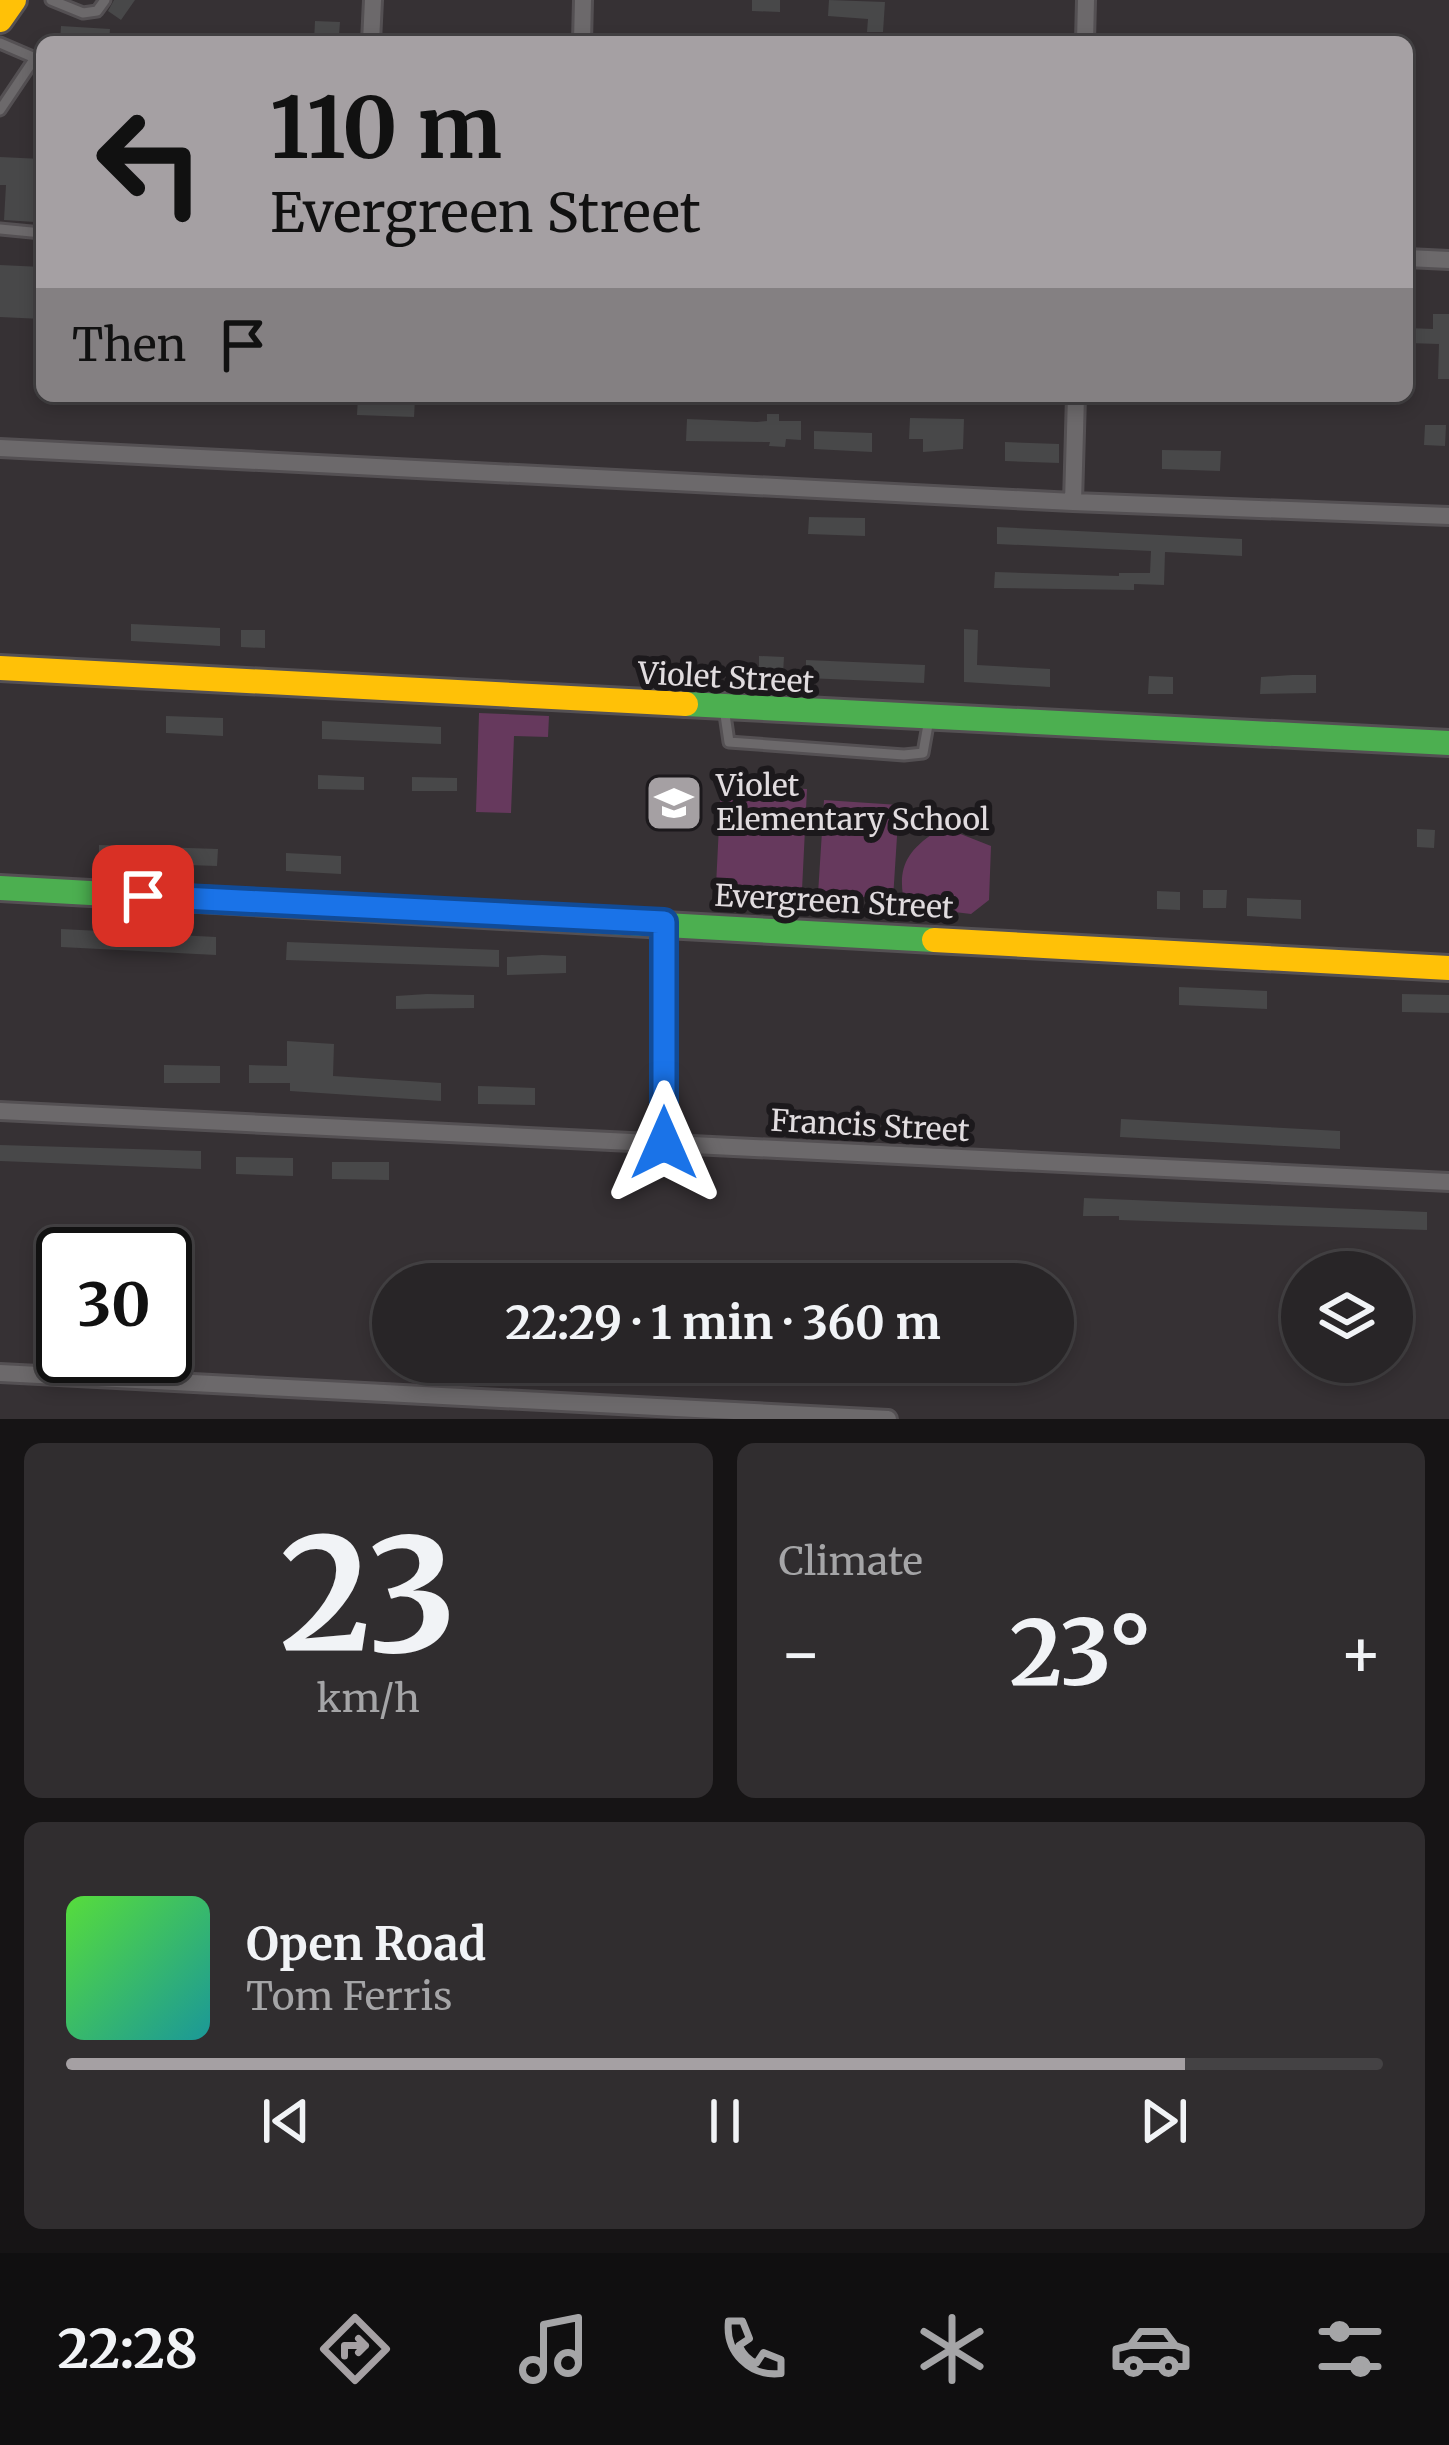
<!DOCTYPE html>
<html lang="en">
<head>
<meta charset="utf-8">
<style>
	:root { --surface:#282527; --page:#302d2f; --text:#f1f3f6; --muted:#a5a5a7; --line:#444244; --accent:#a5a0a3 }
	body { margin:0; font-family:Merriweather,serif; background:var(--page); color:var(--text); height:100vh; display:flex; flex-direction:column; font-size:45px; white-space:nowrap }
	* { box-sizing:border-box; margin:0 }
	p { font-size:39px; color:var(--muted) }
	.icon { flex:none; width:66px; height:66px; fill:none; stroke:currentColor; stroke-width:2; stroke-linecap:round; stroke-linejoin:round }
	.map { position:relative; height:1419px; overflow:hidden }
	.details { display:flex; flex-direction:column; gap:24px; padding:24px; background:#161415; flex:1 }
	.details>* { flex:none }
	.hud { position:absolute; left:36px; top:36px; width:1377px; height:366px; border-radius:18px; box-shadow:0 6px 18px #0003,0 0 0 3px var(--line); background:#a5a0a3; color:#111; overflow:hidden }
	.buttons { position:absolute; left:1281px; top:1251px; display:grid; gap:24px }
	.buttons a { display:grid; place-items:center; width:132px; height:132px; border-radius:50%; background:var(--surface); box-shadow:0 6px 18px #0003,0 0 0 3px var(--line); font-size:60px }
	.speed { position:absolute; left:36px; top:1227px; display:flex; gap:24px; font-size:60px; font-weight:700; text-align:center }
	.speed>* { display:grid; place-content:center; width:156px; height:156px; border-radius:50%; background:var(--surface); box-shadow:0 6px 18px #0003,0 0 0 3px var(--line); line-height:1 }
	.speed .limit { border:6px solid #111; border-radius:18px; background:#fff; color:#111 }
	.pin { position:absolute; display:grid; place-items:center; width:102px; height:102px; color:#fff; margin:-51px; border-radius:24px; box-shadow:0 6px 18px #0006 }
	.me { position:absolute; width:132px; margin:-66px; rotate:0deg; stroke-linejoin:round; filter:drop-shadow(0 0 9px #0008) }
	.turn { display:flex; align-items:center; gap:42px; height:252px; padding:0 36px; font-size:54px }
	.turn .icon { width:156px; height:156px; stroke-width:2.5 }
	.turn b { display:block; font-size:84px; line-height:102px }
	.then { display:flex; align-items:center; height:114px; padding:0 36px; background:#0003; gap:24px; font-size:45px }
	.big { font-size:90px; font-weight:700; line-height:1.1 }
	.details .widget { flex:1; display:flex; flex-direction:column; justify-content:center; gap:18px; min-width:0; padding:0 42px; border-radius:18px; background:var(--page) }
	.details .dial { align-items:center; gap:0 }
	.dial b { font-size:156px; line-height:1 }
	.song { display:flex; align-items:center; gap:36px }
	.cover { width:144px; height:144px; border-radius:18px; background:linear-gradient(135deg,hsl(110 70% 55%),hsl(180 70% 35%)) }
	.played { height:12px; border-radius:6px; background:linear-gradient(90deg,var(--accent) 85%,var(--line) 85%) }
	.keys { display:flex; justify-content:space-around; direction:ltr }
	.heat { display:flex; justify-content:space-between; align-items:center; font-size:66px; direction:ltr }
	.details .tiles { flex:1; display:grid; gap:24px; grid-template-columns:1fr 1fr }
	.widget:last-child { grid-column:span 2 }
	.trip { position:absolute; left:372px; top:1263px; width:702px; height:120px; border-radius:60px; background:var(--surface); box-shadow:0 6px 18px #0003,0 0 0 3px var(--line); font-weight:700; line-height:120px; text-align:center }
	.tabs { display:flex; height:192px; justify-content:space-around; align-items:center; background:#100f10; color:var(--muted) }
	.tabs .icon { width:84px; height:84px }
	.tabs .selected { color:var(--accent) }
	.tabs b { font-size:54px; color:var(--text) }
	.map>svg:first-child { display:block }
	.green { fill:#66395d }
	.building { fill:#484849 }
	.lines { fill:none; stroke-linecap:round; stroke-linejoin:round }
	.lane-casing { stroke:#545053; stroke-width:15 }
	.street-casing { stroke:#545053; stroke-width:22 }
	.fast-casing { stroke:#545053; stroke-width:30 }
	.slow-casing { stroke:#545053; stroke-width:30 }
	.lane { stroke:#6c696b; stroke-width:9 }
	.street { stroke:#6c696b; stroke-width:16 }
	.fast { stroke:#4caf50; stroke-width:24 }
	.slow { stroke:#ffc107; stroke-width:24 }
	.route-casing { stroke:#114b97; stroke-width:30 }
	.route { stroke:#1a73e8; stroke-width:21 }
	.labels { text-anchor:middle; stroke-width:12; stroke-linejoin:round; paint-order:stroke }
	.street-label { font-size:30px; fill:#e1dcdf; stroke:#1c191c }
	.poi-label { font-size:30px; fill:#e1dcdf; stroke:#1c191c; text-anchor:start }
</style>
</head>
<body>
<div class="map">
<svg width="1449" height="1419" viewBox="0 0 1449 1419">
	<rect width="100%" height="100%" fill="#363134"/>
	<!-- green -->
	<path class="green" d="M479,713l70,3 -1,21 -34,-1 -3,77 -35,-1z
		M721,785l86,4 -6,121 -86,-4z
		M824,800l75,5 -6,94 -75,-5z
		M934,833h24l33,13 -2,54 -18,14 -66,-8c-8,-35 -1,-53 29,-73z"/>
	<!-- building -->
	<path class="building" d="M114,0h21l-14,20 -13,-9z
		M752,0h28v12l-28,-1z
		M829,0l56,2 -2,30h-16l1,-13 -40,-3z
		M315,21l25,1 -1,13 -6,-1v8h-19z
		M61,26l49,3 -1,13h-49z
		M0,157l42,2 -7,63 -31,-2 2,-35h-6z
		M0,265l42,2v52l-42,-2z
		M1433,314h16v65h-11l1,-35 -31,-1v-15l25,1z
		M358,396l57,3 -1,18 -57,-2z
		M767,414h12v7h22v19l-15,-1 -1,8 -16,-1 1,-4 -84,-1 1,-22 70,3 10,-1z
		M910,418l54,1 -1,30 -40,3v-13h-14z
		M1425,425h21l-1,21 -21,-1z
		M814,431l58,2v19l-58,-3z
		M1005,442l54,2v19l-54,-2z
		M1162,450l59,1 -1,20 -58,-2z
		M809,517l56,1v18l-57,-2z
		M997,527l245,12v17l-77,-4 -1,33 -30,-1v6l-140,-2 1,-16 124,4v-3h31l1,-22 -154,-7z
		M131,624l89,4v18l-89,-5z
		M964,629l14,1 -1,35 73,4v18l-86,-5z
		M241,630h24v18l-24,-1z
		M759,656l25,1 -1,17h-24z
		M806,660l119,5 -1,18 -118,-5z
		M1292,675h24v18l-56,1 1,-17z
		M1149,676l24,1v17h-25z
		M166,716l57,2v18l-57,-3z
		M322,721l119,6v17l-119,-5z
		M318,775l46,2v13l-46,-1z
		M412,777l45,1v13h-45z
		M1417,829l18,1 -1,18 -17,-1z
		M99,845l119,4 -1,17 -118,-4z
		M286,853l55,3v18l-55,-3z
		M1203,890h24l-1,18h-23z
		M1157,891l23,1v18l-23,-1z
		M1247,898l54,2v19l-54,-3z
		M61,929l155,8v18l-155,-8z
		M287,942l212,8v17l-213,-7z
		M542,955l24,1v17l-59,2v-18z
		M1179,987l88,4v18l-88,-4z
		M427,994l47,1v13l-78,1v-13z
		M1402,994l47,1v18l-47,-1z
		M287,1041l47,3 -1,32 108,7v18l-151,-10v-8h-41v-18l38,1z
		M164,1065l56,1v17h-56z
		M478,1086l57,2v17l-57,-1z
		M1121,1119l219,12v18l-220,-12z
		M0,1145l201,6v18l-201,-8z
		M236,1157l57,1v18l-57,-2z
		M332,1162h57v18l-57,-1z
		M1084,1198l343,14v18l-308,-10v-4h-36z"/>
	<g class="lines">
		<defs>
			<path id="lane" d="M51,0l32,13 14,-2 8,-11
				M0,43l35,15 -35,52
				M0,229l42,4
				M724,708l5,34 175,13 19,-2 6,-34"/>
			<path id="street" d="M371,42l2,-42
				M582,42l1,-42
				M1085,42l1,-42
				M1407,258l42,2
				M0,448l1073,54 376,14
				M1073,502l3,-106
				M0,1111l1449,71
				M664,1143v-221
				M0,1373l888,46"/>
			<path id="fast" d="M686,704l763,39
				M0,888l934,52"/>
			<path id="slow" d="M0,20l14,-20
				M0,668l686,36
				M934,940l515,28"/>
		</defs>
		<!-- lane casing -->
		<use href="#lane" class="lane-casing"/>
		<!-- street casing -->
		<use href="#street" class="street-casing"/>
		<!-- fast casing -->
		<use href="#fast" class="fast-casing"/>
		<!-- slow casing -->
		<use href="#slow" class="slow-casing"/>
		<!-- lane -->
		<use href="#lane" class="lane"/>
		<!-- street -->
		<use href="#street" class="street"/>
		<!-- fast -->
		<use href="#fast" class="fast"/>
		<!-- slow -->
		<use href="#slow" class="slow"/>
	</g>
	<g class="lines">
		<defs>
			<path id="route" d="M143,896l521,26v221"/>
		</defs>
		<!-- route casing -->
		<use href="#route" class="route-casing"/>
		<!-- route -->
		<use href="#route" class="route"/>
	</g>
	<!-- icons -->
	<defs>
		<symbol id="school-square" viewBox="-11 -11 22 22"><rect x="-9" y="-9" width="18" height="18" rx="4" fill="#a5a0a3" stroke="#1c191c"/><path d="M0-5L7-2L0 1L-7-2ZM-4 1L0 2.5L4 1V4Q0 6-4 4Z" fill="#fff"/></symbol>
	</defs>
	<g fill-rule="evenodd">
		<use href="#school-square" x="641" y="770" width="66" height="66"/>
	</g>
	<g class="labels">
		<!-- street labels -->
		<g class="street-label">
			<text transform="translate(726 678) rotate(3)" y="10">Violet Street</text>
			<text transform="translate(834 902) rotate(3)" y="10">Evergreen Street</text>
			<text transform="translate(870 1126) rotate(3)" y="10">Francis Street</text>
		</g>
		<!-- poi labels -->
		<g class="poi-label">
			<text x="716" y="796">Violet<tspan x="716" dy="34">Elementary School</tspan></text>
		</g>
	</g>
</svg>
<div class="buttons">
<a><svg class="icon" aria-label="layers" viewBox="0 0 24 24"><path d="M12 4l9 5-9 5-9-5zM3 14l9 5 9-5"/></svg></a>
</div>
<div class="speed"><div class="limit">30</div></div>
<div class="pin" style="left:143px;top:896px;background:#d93025"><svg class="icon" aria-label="arrive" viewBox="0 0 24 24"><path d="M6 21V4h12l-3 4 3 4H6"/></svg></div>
<svg class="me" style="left:664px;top:1143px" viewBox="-20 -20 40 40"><path d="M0-17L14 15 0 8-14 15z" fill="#1a73e8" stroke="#fff" stroke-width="4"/></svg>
<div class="trip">22:29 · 1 min · 360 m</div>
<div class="hud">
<div class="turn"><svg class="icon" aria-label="left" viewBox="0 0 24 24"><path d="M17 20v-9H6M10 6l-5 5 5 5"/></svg><div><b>110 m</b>Evergreen Street</div></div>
<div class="then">Then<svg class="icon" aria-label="arrive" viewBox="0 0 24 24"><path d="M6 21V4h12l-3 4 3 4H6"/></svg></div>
</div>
</div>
<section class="details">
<div class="tiles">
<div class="widget dial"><b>23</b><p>km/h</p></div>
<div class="widget"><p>Climate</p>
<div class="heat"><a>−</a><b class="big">23°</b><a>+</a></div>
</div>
<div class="widget">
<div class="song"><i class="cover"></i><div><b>Open Road</b><p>Tom Ferris</p></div></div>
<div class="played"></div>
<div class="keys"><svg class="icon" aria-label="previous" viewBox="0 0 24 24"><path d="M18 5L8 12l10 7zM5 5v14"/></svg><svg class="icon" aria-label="pause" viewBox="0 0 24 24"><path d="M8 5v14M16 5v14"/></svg><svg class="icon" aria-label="next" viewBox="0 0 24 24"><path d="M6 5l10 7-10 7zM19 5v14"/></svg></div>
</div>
</div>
</section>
<nav class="tabs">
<b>22:28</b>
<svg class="icon selected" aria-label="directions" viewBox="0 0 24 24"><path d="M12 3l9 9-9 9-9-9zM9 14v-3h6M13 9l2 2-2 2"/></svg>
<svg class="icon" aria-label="music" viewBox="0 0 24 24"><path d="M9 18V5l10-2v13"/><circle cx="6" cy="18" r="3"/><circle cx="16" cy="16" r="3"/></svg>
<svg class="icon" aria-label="phone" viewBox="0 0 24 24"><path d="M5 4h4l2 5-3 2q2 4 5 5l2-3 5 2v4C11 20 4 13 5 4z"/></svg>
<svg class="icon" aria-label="climate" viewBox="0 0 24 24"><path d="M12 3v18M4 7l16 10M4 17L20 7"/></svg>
<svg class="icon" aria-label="car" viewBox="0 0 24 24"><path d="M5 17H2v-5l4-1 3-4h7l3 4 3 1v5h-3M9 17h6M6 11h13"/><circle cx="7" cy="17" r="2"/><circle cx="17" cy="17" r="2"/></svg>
<svg class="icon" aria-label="filters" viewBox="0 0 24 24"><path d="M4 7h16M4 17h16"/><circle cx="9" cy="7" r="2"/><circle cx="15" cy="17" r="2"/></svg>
</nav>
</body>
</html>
